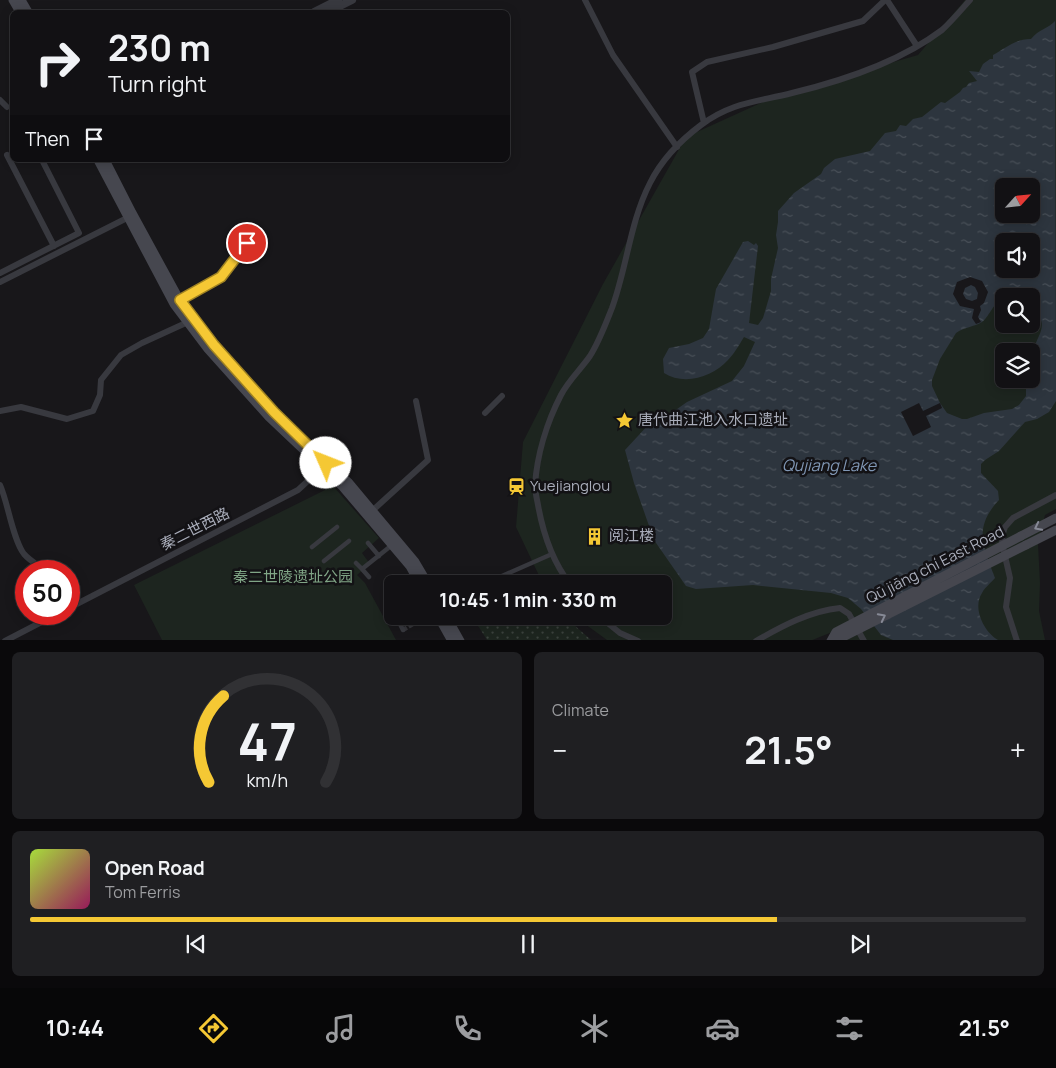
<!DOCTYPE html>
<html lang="en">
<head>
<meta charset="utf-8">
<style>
	:root { --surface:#121114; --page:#1f1f22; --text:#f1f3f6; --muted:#9c9da0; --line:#313134; --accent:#f5c834 }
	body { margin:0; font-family:Manrope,"Noto Sans SC",sans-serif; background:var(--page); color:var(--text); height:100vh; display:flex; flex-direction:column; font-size:19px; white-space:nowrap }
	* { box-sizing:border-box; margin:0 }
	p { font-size:16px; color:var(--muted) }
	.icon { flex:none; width:28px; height:28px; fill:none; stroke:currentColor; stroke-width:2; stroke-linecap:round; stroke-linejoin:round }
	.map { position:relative; height:640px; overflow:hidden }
	.side { display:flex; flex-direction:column; gap:12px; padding:12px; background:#0a090b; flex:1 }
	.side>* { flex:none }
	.hud { position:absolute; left:10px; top:10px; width:500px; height:152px; border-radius:8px; box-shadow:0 2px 12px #0003,0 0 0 1px var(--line); background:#121114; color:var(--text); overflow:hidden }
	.needle { width:32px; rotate:63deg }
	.buttons { position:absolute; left:995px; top:178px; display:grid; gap:10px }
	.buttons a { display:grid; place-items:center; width:45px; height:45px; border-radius:8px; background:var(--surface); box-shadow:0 2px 12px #0003,0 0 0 1px var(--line); font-size:25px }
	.speed { position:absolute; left:15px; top:560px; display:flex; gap:10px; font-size:25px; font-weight:700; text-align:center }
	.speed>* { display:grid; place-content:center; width:65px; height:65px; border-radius:50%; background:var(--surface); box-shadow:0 2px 12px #0003,0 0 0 1px var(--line); line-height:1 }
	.speed .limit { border:8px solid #d22; background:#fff; color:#111 }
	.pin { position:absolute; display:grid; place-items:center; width:42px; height:42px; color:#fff; margin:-21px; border:2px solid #fff; border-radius:50%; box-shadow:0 1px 5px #0007 }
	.me { position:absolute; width:55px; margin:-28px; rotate:314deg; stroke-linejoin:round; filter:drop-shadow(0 0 4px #0008) }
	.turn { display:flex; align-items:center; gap:18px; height:105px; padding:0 15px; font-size:22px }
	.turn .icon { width:65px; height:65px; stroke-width:2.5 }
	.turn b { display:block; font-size:35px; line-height:42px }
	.then { display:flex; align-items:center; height:48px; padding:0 15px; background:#0003; gap:10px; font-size:19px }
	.big { font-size:38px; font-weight:700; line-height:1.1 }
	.side .card { flex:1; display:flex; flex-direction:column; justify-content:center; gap:8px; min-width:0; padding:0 18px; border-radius:8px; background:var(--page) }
	.side .dial { align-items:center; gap:0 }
	.dial svg { height:130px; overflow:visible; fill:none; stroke:var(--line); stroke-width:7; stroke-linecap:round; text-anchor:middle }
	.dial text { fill:var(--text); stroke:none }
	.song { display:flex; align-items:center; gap:15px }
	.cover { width:60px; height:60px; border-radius:8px; background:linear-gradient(135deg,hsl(80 70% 55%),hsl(330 70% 35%)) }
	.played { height:5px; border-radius:2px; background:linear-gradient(90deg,var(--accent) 75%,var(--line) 75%) }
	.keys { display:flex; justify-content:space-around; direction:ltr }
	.heat { display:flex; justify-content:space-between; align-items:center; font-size:28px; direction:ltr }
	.side .tiles { flex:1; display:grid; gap:12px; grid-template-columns:1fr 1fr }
	.card:last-child { grid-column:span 2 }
	.trip { position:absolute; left:384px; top:575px; width:288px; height:50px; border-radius:8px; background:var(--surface); box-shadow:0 2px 12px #0003,0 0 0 1px var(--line); font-weight:700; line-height:50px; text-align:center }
	.tabs { display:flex; height:80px; justify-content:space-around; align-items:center; background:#070708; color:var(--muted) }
	.tabs .icon { width:35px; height:35px }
	.tabs .selected { color:var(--accent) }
	.tabs b { font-size:22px; color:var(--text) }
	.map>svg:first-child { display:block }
	.grass { fill:url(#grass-dots) }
	.park { fill:#1d251f; fill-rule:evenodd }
	.water { fill:url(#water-ripples); fill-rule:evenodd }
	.pier { fill:#18171a; fill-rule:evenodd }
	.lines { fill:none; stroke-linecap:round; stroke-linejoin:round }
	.pedestrian-tunnel { stroke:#35353a; stroke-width:4.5; stroke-dasharray:4.5 2; stroke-linecap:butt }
	.pedestrian { stroke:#38393f; stroke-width:4.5 }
	.minor { stroke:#38393f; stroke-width:6 }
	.tertiary { stroke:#38393f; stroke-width:8 }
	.secondary { stroke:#46474f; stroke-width:9 }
	.secondary-bridge { stroke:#46474f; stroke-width:9 }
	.oneway { stroke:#868995 }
	.route-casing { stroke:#9f8222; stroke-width:12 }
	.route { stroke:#f5c834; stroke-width:9 }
	.labels { text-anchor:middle; stroke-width:5; stroke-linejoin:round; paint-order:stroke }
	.poi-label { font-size:15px; fill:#a9adba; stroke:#131215; text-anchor:start }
	.street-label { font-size:15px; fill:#a9adba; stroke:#131215 }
	.park-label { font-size:15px; fill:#80a586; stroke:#131215 }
	.water-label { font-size:16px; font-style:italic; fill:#8097b5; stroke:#131215 }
</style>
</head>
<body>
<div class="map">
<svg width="1056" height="641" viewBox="0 0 1056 641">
	<defs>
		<pattern id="grass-dots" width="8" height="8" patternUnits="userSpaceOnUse" patternTransform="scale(1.25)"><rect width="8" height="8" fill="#1d251f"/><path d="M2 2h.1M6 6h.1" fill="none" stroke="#3b423d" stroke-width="1.8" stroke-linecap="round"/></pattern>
		<pattern id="water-ripples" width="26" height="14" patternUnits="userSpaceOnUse" patternTransform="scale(1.25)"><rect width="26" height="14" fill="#2d353e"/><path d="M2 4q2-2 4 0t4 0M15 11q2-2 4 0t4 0" fill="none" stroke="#495058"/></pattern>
	</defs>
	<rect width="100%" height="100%" fill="#18171a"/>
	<!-- grass -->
	<path class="grass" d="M472,616h92l27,24h-104z"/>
	<!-- park -->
	<path class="park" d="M965,0h91v509l-11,6 -7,29 2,39 -1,28 6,29h-199l-9,-10 -27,11 -203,-1 -33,-24h88v-32h-119l-27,-57 7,-85 80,-158 83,-147 90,-41 142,-41zM1004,186h27v28h-27zM1004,241h27v28h-27zM1004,296h27v28h-27zM1004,351h27v28h-27z
		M333,486l46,52 -17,15 8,11 -13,11 8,8 31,57h-234l-28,-55z"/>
	<!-- water -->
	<path class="water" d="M1055,21l1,380 -7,11 -12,7 -12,3 -26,29 -14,9 -4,4v9l17,18 1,9c-26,28 -16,46 -4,78 -4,5 -10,9 -13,15 -10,15 2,39 16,47h-105l-12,-5 -20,-26 -13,-11 -17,-5 -78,-8 -57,4 -10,-3 -32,-46 -20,-57 -9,-33 25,-27 6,1 31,-22 45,-21 12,-15 11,-24 -11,-5c-5,8 -10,17 -16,23 -15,17 -44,26 -64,13l-1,-14 6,-11 20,-4 14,-6 6,-9 7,-40 27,-47 5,-1 6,4 2,-2 2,3 -9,77 9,2 5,-7 8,-27v-12l7,-31 -2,-13 2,-13v-11l16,-18 27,-19 3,-6 11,-9 35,-8 15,-18 11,-2 4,-6 6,1 7,-7 9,-2 19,-15 4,1 15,-11 3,-4 3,-1 3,-4 8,-2 -8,-10 10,1 4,-8 7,-5h3v-4c13,-7 22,-16 38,-16 8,-10 17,-10 24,-18zM1004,186h27v28h-27zM1004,241h27v28h-27zM1004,296h27v11c21,18 6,27 1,47 -2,8 -1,17 -1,25h-5v17l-7,9 -7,4 -28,4 -17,6h-5l-15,-6 -7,-10 -8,-17v-6l8,-21 16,-26c8,-6 18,-6 26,-11 9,-7 10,-19 22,-23z"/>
	<!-- pier -->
	<path class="pier" d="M970,277l12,4 6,11 -4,11 -4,3 1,4 -3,7 3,5 -5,2 -4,-6 2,-9 -14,-3 -7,-12 4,-12zM971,285l4,2 3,6 -1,6 -5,2 -6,-2 -3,-5 2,-6z
		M919,403l4,8 17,-8 2,5 -16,8 5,11 -18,9 -12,-24z"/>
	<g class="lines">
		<!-- pedestrian-tunnel -->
		<path class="pedestrian-tunnel" d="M403,630l23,-14"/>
		<!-- pedestrian -->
		<path class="pedestrian" d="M368,543l11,13
			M312,547l25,-20
			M324,561l25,-20
			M356,563l6,6
			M369,577l-7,-8 30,-24
			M484,584l68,-30
			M388,601l4,9
			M396,616l7,14"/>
		<!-- minor -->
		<path class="minor" d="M585,0l28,55 64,92
			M887,0l30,46
			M0,100l7,7
			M704,123l-12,-51 15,-10 66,-15 90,-26 22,-21
			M7,155l47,91
			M0,273l79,-40 -37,-73
			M0,282l127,-64
			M180,301l41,-24 26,-34
			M0,411l21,-4 46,12 26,-8 7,-16 1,-15 20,-25 21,-12 46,-21
			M485,413l17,-17
			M0,485c8,18 13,55 24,69 5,6 15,12 22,17
			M372,511l56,-51 -12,-59
			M570,584c-18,-23 -27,-51 -32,-79 -1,-6 -3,-13 -3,-20 2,-30 12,-63 26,-90 7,-14 20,-26 29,-39 9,-14 16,-33 22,-48 15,-41 18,-86 38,-125 11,-22 31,-43 51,-58 31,-23 56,-23 91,-32 50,-12 109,-32 150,-63 10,-9 19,-20 28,-30
			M69,608l229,-118 26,-24
			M599,616l21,17 18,8
			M5,641l52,-27
			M756,641c26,-15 54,-30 84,-33l9,6 15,27
			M1017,641l-11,-34 4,-29 -8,-35 1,-10 2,-6 8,-9 43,-23"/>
		<!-- tertiary -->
		<path class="tertiary" d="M314,12l24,-12
			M328,12l24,-12"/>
		<!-- secondary -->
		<path class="secondary" d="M13,0l7,12
			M21,0l7,12
			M98,160l76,144 34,45 61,68 74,70 67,79 10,18
			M105,160l27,53 48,88 13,17 21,27 60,67 74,70 67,80 13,22
			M1021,536l35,-18
			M1026,545l30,-15
			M438,616l14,25
			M446,616l14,25"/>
		<!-- secondary-bridge -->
		<path class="secondary-bridge" d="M839,639l187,-94
			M831,641l5,-9 185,-96"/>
	</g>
	<!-- one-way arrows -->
	<defs><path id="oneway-chevron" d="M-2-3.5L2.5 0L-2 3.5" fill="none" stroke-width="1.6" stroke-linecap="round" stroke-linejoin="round" transform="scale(1.25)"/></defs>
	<g class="oneway">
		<use href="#oneway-chevron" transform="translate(1038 527) rotate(153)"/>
		<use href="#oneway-chevron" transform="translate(882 617) rotate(-27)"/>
	</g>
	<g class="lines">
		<defs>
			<path id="route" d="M247,243l-26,34 -41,23 34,45 60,67 52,51"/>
		</defs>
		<!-- route casing -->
		<use href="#route" class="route-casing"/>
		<!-- route -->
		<use href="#route" class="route"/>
	</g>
	<!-- icons -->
	<defs>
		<symbol id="sight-bare" viewBox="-9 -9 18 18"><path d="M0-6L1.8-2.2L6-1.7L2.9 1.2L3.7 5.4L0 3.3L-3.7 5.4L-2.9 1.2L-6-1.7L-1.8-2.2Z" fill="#f5c834" stroke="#131215" stroke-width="2.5" paint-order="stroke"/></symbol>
		<symbol id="station-bare" viewBox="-9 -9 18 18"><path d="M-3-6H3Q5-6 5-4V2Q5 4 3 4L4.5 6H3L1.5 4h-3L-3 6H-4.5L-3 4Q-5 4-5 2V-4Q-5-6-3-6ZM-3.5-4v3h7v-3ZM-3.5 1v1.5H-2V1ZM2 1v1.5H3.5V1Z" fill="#f5c834" stroke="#131215" stroke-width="2.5" paint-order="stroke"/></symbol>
		<symbol id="building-bare" viewBox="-9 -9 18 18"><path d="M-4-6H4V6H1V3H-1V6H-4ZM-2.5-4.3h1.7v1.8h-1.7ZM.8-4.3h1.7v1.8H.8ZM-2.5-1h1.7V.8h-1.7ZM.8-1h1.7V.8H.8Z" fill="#f5c834" stroke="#131215" stroke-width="2.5" paint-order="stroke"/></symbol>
	</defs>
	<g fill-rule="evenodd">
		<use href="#sight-bare" x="612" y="408" width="25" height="25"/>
		<use href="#station-bare" x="504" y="474" width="25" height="25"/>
		<use href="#building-bare" x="582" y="524" width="25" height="25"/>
	</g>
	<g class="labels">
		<!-- poi labels -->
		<g class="poi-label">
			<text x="638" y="425">唐代曲江池入水口遗址</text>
			<text x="530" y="491">Yuejianglou</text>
			<text x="609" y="541">阅江楼</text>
		</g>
		<!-- street labels -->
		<g class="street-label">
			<text transform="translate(195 529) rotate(-27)" y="5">秦二世西路</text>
			<text transform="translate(935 565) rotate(-27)" y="5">Qū jiāng chí East Road</text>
		</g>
		<!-- park labels -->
		<g class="park-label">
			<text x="293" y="582">秦二世陵遗址公园</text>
		</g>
		<!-- water labels -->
		<g class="water-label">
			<text x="829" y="471">Qujiang Lake</text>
		</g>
	</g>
</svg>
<div class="buttons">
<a><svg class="needle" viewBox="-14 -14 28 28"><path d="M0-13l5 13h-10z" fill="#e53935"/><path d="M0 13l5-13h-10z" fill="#9c9da0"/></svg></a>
<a><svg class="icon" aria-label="sound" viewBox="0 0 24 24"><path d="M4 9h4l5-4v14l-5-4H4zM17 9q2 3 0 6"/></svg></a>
<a><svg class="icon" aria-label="search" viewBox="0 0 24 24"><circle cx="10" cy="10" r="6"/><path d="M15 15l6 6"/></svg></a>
<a><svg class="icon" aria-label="layers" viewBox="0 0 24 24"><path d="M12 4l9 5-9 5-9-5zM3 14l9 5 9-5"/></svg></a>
</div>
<div class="speed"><div class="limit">50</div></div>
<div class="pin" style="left:247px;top:243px;background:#d93025"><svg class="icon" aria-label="arrive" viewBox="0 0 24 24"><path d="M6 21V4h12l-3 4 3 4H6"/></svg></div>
<svg class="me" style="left:326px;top:463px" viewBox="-20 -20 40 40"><circle r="19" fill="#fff"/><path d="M0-13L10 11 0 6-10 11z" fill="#f5c834"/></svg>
<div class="trip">10:45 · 1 min · 330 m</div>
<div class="hud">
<div class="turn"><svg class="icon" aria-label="right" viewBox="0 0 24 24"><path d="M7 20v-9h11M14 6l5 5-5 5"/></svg><div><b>230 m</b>Turn right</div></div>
<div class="then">Then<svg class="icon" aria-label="arrive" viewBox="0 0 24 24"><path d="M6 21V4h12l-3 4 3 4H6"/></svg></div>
</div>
</div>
<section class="side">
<div class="tiles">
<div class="card dial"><svg viewBox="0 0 100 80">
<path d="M14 69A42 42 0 1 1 86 69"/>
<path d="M14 69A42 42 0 0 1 23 16" stroke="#f5c834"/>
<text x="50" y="56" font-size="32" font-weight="700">47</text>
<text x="50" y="72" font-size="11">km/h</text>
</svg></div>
<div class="card"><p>Climate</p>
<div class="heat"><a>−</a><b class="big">21.5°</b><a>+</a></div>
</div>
<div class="card">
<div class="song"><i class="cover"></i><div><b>Open Road</b><p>Tom Ferris</p></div></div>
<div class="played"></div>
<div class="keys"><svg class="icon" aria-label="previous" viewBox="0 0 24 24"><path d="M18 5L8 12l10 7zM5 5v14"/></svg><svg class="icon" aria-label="pause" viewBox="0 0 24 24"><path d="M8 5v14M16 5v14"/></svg><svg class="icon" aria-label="next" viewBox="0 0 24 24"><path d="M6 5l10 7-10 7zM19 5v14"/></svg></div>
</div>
</div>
</section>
<nav class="tabs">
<b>10:44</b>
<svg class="icon selected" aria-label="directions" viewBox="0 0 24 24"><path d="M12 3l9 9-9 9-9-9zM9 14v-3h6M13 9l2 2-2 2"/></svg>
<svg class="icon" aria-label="music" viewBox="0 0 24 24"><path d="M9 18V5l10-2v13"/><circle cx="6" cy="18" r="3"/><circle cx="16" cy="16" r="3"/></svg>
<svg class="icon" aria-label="phone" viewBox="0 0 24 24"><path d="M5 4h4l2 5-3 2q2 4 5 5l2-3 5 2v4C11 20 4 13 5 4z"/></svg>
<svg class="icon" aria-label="climate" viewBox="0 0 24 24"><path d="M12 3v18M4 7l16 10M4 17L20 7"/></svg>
<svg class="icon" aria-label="car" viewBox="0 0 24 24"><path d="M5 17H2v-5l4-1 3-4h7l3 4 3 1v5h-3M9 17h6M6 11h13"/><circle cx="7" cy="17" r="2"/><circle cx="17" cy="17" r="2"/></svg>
<svg class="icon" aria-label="filters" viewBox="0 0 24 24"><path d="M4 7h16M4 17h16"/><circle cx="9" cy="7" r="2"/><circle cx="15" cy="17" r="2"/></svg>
<b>21.5°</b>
</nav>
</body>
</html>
